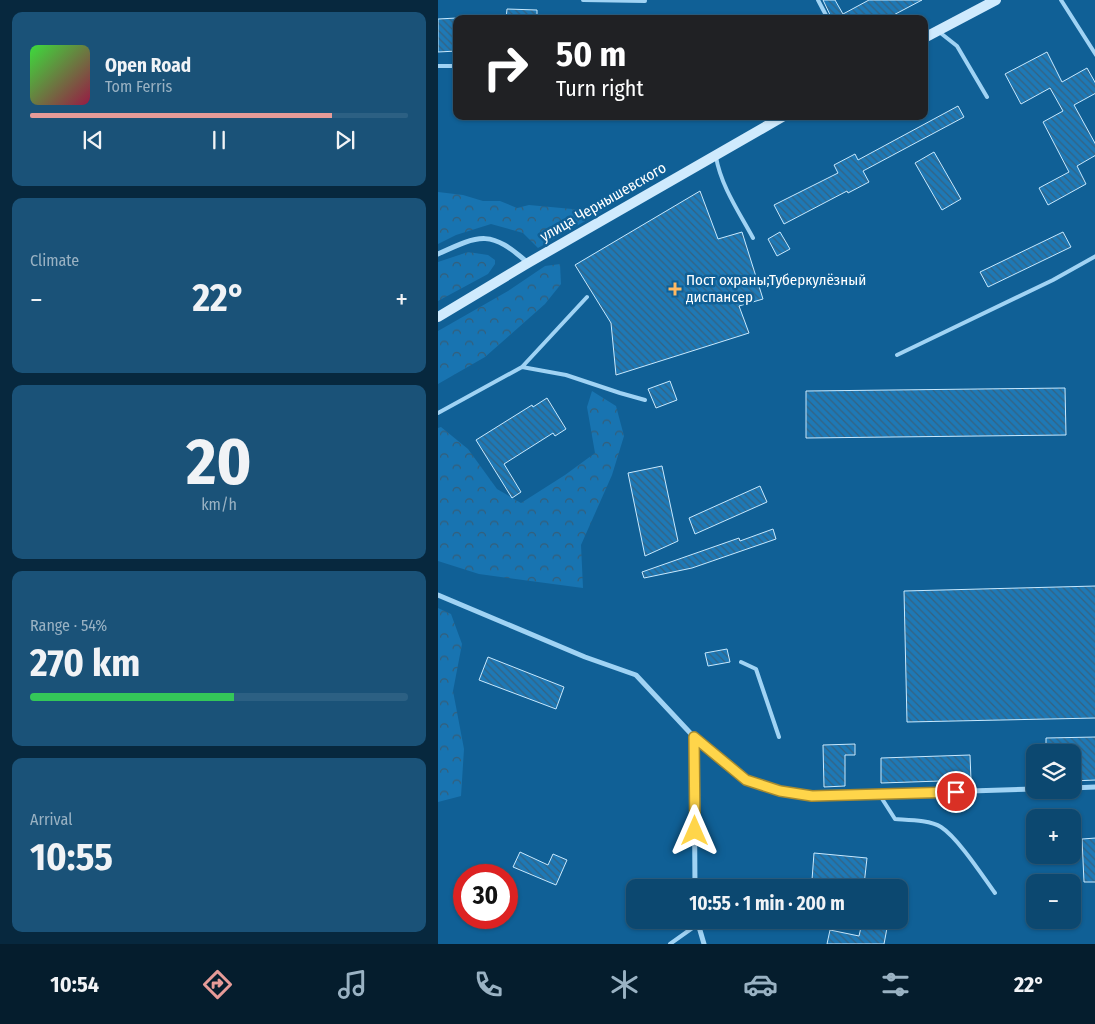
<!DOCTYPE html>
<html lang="en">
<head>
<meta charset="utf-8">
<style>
	:root { --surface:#0c4870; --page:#1a5278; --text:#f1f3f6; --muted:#9ab2c3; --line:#2c6083; --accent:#e69b98 }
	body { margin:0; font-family:"Fira Sans Condensed",sans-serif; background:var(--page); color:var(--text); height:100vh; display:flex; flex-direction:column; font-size:19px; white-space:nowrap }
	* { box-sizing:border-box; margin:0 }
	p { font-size:16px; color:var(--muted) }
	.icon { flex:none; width:28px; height:28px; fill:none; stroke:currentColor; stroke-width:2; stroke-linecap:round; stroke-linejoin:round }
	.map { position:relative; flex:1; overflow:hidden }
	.drawer { display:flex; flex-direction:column; gap:12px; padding:12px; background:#07283e; width:438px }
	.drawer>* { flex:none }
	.hud { position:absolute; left:15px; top:15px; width:475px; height:105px; border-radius:10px; box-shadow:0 1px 4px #0004,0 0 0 1px var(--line); background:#202124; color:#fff; overflow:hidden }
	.tools { position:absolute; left:588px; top:744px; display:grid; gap:10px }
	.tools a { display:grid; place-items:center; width:55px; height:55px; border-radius:10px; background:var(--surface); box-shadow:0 1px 4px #0004,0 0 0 1px var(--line); font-size:25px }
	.speed { position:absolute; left:15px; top:864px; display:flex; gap:10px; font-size:25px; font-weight:700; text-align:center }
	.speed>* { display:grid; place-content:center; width:65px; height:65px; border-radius:50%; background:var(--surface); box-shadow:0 1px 4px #0004,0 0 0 1px var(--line); line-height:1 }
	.speed .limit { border:8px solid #d22; background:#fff; color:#111 }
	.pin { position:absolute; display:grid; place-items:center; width:42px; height:42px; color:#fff; margin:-21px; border:2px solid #fff; border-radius:50%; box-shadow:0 1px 5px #0007 }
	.me { position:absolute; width:55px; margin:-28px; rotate:0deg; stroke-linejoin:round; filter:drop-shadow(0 0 4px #0008) }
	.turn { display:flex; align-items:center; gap:18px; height:105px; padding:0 20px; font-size:22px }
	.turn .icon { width:65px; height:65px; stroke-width:2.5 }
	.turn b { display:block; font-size:35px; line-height:42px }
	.big { font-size:38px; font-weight:700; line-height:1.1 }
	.drawer .tile { flex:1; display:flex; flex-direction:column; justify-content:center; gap:8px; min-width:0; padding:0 18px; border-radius:10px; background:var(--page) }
	.drawer .dial { align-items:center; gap:0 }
	.dial b { font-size:65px; line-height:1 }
	.song { display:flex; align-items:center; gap:15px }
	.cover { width:60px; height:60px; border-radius:8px; background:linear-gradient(135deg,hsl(120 70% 55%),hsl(340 70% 35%)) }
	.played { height:5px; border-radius:2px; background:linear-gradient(90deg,var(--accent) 80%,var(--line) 80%) }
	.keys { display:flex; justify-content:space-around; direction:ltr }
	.heat { display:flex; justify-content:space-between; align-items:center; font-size:28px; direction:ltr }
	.charge { height:8px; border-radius:4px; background:linear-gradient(90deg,#34c759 54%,var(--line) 0) }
	.trip { position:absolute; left:188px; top:879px; width:282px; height:50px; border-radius:10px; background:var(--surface); box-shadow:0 1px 4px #0004,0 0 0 1px var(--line); font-weight:700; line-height:50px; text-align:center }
	.tabs { display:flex; height:80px; justify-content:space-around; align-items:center; background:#051d2d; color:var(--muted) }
	.tabs .icon { width:35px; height:35px }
	.tabs .current { color:var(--accent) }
	.tabs b { font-size:22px; color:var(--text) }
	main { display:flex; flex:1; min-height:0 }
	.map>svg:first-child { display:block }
	.forest { fill:url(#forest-crowns) }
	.building { fill:url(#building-back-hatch); stroke:#c8e9fe }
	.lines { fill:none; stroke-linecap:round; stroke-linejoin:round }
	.service { stroke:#a0d3f4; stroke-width:4 }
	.minor { stroke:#a0d3f4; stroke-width:5 }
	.secondary { stroke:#cfeafd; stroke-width:10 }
	.route-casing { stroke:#a68a30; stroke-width:12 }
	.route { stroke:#ffd54a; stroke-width:9 }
	.poi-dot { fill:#ffb962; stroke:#106096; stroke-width:2 }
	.labels { text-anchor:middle; stroke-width:5; stroke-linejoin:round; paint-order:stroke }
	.street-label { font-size:15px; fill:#fff; stroke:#106096 }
	.poi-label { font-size:15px; fill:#fff; stroke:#106096; text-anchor:start }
</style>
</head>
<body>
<main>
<section class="drawer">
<div class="tile">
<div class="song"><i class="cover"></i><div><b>Open Road</b><p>Tom Ferris</p></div></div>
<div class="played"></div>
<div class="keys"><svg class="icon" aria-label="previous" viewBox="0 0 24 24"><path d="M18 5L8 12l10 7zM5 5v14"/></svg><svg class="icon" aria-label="pause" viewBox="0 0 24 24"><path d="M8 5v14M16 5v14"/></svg><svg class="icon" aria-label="next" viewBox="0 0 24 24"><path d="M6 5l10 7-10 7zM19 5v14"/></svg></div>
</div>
<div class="tile"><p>Climate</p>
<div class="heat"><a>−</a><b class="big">22°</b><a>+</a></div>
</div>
<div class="tile dial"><b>20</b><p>km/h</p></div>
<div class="tile"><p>Range · 54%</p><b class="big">270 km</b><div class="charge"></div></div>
<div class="tile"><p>Arrival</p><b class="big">10:55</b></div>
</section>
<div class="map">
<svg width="658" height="944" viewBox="0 0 658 944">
	<defs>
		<pattern id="forest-crowns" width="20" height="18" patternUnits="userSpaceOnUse" patternTransform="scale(1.25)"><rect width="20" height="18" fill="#1874b1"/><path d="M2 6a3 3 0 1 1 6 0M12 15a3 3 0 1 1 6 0" fill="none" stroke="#355e79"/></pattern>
		<pattern id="building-back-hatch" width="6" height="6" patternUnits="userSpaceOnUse" patternTransform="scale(1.25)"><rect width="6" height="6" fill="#1e79b6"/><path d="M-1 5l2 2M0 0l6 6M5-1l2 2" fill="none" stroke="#356281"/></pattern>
	</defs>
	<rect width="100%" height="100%" fill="#106096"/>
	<!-- forest -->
	<path class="forest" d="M0,192l25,3 20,6h17l17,7 12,-3 54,5 26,-9 -1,7 -70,40 -15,-15 -32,-9 -35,11 -18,9z
		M30,252l20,3 7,5v4l-7,10 -50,27v-39z
		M122,264l1,20 -16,20 -60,53 -47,27v-53l70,-40 37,-25z
		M154,391l24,15 8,30 -12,39 -31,70 2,43 -104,-14 -41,-13v-133l3,-1 27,22 29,40 24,14 44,-28 30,-22 -8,-46z
		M0,608l13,6 11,30 -9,47 11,58 -3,47 -23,6z"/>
	<!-- building -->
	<path class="building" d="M385,0h12l8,14 26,-14h53l-36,19h-54z
		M69,9l30,1v9h-31z
		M0,19l19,-1v33l-19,1z
		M609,52l15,30 25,-14 9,16v9l-22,12 22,40v10l-19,11 9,18 -38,21 -9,-17 30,-16 -26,-50 20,-11 -13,-23 -29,16 -16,-30z
		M520,106l6,11 -101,54 6,11 -21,11 -1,-2 -63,33 -10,-19 64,-32 -4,-8 21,-11 3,6z
		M496,152l27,47 -19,11 -27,-47z
		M262,191l18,48 24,-7 21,67 -24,7 10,27 -133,42 -5,-52 -36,-58z
		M342,232l10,17 -13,7 -9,-17z
		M625,232l8,15 -83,40 -8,-15z
		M232,381l7,19 -21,8 -8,-19z
		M627,388l1,47 -260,3v-47z
		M109,398l19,31 -11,7 -2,-3 -49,31 17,28 -9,6 -36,-58 56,-35 1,2z
		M224,466l16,75 -33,15 -17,-83z
		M322,486l7,16 -72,32 -6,-16z
		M335,529l3,10 -84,29 -48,10 -2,-6 97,-34 1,3z
		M658,586v132l-189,4 -3,-131z
		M289,649l3,13 -22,4 -3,-13z
		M50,657l76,30 -8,22 -77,-29z
		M658,737v43l-24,1v-29h-26v-14z
		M417,744v11h-10v31l-21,1 -1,-42z
		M532,755l1,25 -90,3v-25z
		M658,838v44h-12l-2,-43z
		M82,852l28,13 5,-11 14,6 -11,25 -43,-18z
		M376,853l53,5 -3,27 -52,-5z
		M424,923l25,5 -3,16h-57l3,-14 29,6z"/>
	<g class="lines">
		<!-- service -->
		<path class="service" d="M145,0l62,1
			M380,0l10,19
			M623,0l35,55
			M500,31l19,15 30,51
			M0,66h19
			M278,157c5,29 23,55 37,81
			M459,355l156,-75 43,-24
			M84,367l44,8 54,18 25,7
			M0,413l84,-46 65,-70
			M303,662l15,7 23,68
			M441,794l16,25c13,1 35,1 46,8 17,11 41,48 54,66
			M223,883l17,5
			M232,944l28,-20"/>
		<!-- minor -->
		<path class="minor" d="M0,254c43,-20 53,-24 90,9
			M0,595l147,62 51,18 58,62 52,43 33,11 33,5 222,-7
			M256,737l1,151
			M634,788l24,-1
			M259,920l7,24"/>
		<!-- secondary -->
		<path class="secondary" d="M486,38l72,-38
			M0,317l90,-54 256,-147"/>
	</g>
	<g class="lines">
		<defs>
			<path id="route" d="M257,831l-1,-94 52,43 34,11 32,5 144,-4"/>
		</defs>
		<!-- route casing -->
		<use href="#route" class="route-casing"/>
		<!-- route -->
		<use href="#route" class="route"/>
	</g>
	<!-- markers -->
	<path class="poi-dot" d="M234.5 281.5h5v5h5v5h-5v5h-5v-5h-5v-5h5z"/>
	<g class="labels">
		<!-- street labels -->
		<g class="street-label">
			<text transform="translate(165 202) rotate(-30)" y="5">улица Чернышевского</text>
		</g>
		<!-- poi labels -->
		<g class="poi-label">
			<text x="248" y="285">Пост охраны;Туберкулёзный<tspan x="248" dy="17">диспансер</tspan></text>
		</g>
	</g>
</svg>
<div class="tools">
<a><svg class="icon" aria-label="layers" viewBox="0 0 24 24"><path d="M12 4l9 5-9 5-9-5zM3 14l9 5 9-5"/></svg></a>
<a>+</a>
<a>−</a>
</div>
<div class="speed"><div class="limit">30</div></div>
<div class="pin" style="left:518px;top:792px;background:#d93025"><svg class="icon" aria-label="arrive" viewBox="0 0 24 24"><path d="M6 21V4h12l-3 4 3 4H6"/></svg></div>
<svg class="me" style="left:257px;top:831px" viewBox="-20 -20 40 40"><path d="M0-17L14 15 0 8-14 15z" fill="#ffd54a" stroke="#fff" stroke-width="4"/></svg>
<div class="trip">10:55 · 1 min · 200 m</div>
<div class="hud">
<div class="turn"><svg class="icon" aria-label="right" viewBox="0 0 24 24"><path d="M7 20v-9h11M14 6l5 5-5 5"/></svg><div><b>50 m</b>Turn right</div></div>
</div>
</div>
</main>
<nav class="tabs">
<b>10:54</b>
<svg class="icon current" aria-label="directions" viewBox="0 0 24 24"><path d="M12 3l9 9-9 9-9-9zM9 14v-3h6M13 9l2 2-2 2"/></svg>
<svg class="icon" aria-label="music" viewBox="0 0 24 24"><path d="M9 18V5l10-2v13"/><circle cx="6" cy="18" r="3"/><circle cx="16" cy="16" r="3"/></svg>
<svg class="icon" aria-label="phone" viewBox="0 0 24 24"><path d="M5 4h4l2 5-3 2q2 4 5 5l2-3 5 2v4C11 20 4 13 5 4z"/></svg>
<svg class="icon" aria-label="climate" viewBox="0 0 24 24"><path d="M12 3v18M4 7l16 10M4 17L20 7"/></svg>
<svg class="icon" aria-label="car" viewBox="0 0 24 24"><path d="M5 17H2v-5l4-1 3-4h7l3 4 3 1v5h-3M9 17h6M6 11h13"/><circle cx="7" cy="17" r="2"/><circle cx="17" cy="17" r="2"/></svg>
<svg class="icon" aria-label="filters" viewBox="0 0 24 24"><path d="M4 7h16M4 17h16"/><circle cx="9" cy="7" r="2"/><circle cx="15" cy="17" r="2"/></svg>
<b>22°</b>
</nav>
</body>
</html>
